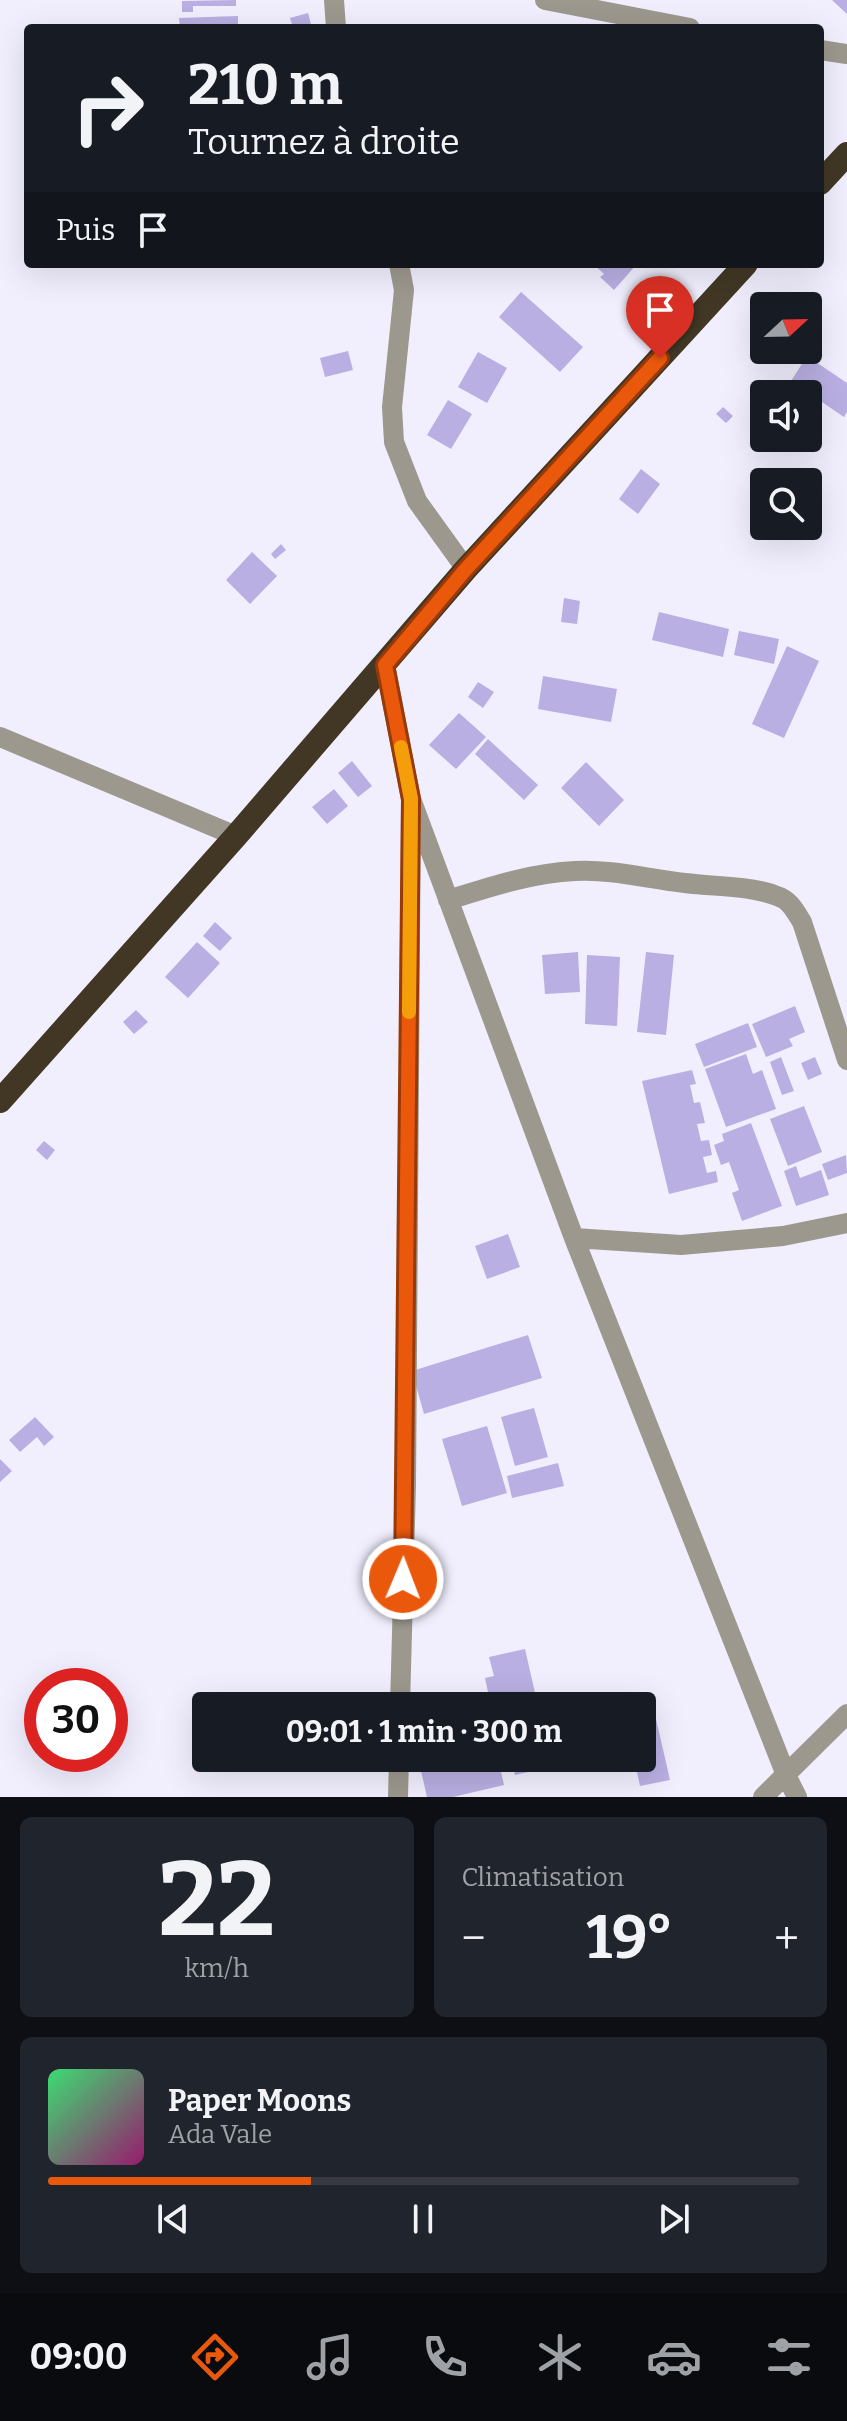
<!DOCTYPE html>
<html lang="fr">
<head>
<meta charset="utf-8">
<style>
	:root { --surface:#171b24; --page:#20242c; --text:#f1f3f6; --muted:#9ea1a6; --line:#363941; --accent:#ea580c }
	body { margin:0; font-family:Bitter,serif; background:var(--page); color:var(--text); height:100vh; display:flex; flex-direction:column; font-size:30px; white-space:nowrap }
	* { box-sizing:border-box; margin:0 }
	p { font-size:26px; color:var(--muted) }
	.icon { flex:none; width:44px; height:44px; fill:none; stroke:currentColor; stroke-width:2; stroke-linecap:round; stroke-linejoin:round }
	.map { position:relative; height:1797px; overflow:hidden }
	.sheet { display:flex; flex-direction:column; gap:20px; padding:20px; background:#0d0f14; flex:1 }
	.sheet>* { flex:none }
	.top-card { position:absolute; left:24px; top:24px; width:800px; height:244px; border-radius:8px; box-shadow:0 8px 32px #0002; background:#171b24; color:var(--text); overflow:hidden }
	.needle { width:52px; rotate:68deg }
	.tools { position:absolute; left:750px; top:292px; display:grid; gap:16px }
	.tools a { display:grid; place-items:center; width:72px; height:72px; border-radius:8px; background:var(--surface); box-shadow:0 8px 32px #0002; font-size:40px }
	.speed { position:absolute; left:24px; top:1668px; display:flex; gap:16px; font-size:40px; font-weight:700; text-align:center }
	.speed>* { display:grid; place-content:center; width:104px; height:104px; border-radius:50%; background:var(--surface); box-shadow:0 8px 32px #0002; line-height:1 }
	.speed .limit { border:12px solid #d22; background:#fff; color:#111 }
	.pin { position:absolute; display:grid; place-items:center; width:68px; height:68px; color:#fff; margin:-82px -34px; border-radius:50% 50% 50% 0; rotate:-45deg; box-shadow:0 0 8px #0007 }
	.pin .icon { rotate:45deg }
	.me { position:absolute; width:88px; margin:-44px; rotate:1deg; stroke-linejoin:round; filter:drop-shadow(0 0 6px #0008) }
	.turn { display:flex; align-items:center; gap:28px; height:168px; padding:0 32px; font-size:36px }
	.turn .icon { width:104px; height:104px; stroke-width:2.5 }
	.turn b { display:block; font-size:56px; line-height:68px }
	.then { display:flex; align-items:center; height:76px; padding:0 32px; background:#0003; gap:16px; font-size:30px }
	.big { font-size:60px; font-weight:700; line-height:1.1 }
	.sheet .card { flex:1; display:flex; flex-direction:column; justify-content:center; gap:12px; min-width:0; padding:0 28px; border-radius:12px; background:var(--page) }
	.sheet .dial { align-items:center; gap:0 }
	.dial b { font-size:104px; line-height:1 }
	.song { display:flex; align-items:center; gap:24px }
	.cover { width:96px; height:96px; border-radius:12px; background:linear-gradient(135deg,hsl(140 70% 55%),hsl(320 70% 35%)) }
	.played { height:8px; border-radius:4px; background:linear-gradient(90deg,var(--accent) 35%,var(--line) 35%) }
	.keys { display:flex; justify-content:space-around; direction:ltr }
	.heat { display:flex; justify-content:space-between; align-items:center; font-size:44px; direction:ltr }
	.sheet .tiles { flex:1; display:grid; gap:20px; grid-template-columns:1fr 1fr }
	.card:last-child { grid-column:span 2 }
	.trip { position:absolute; left:192px; top:1692px; width:464px; height:80px; border-radius:8px; background:var(--surface); box-shadow:0 8px 32px #0002; font-weight:700; line-height:80px; text-align:center }
	.menu { display:flex; height:128px; justify-content:space-around; align-items:center; background:#090b0e; color:var(--muted) }
	.menu .icon { width:56px; height:56px }
	.menu .on { color:var(--accent) }
	.menu b { font-size:36px; color:var(--text) }
	.map>svg:first-child { display:block }
	.building { fill:#b9afe2 }
	.lines { fill:none; stroke-linecap:round; stroke-linejoin:round }
	.street { stroke:#9d988e; stroke-width:20 }
	.highway { stroke:#413724; stroke-width:24 }
	.route-casing { stroke:#983908; stroke-width:20 }
	.route { stroke:#ea580c; stroke-width:14 }
	.slow { stroke:#f59e0b; stroke-width:14 }
</style>
</head>
<body>
<div class="map">
<svg width="847" height="1797" viewBox="0 0 847 1797">
	<rect width="100%" height="100%" fill="#f1effe"/>
	<!-- building -->
	<path class="building" d="M236,0v6h-43v6h-11v-11z
		M832,0h15v14z
		M308,13l4,15h-19l-3,-10z
		M238,16v12h-58l-1,-10z
		M593,264h44l-23,26 -14,-13 4,-3z
		M521,292l62,55 -23,25 -61,-55z
		M348,351l5,19 -28,7 -5,-19z
		M478,352l29,16 -20,35 -29,-16z
		M807,356l40,27v29l-3,5 -53,-36z
		M448,400l24,14 -21,35 -24,-14z
		M723,407l10,9 -7,7 -10,-9z
		M641,469l19,15 -22,30 -19,-15z
		M281,544l5,6 -11,9 -4,-5z
		M252,552l25,24 -27,28 -24,-24z
		M564,598l16,3 -3,23 -16,-2z
		M659,612l70,17 -6,28 -71,-17z
		M739,631l40,8 -5,25 -40,-9z
		M787,646l32,15 -35,77 -32,-14z
		M543,676l74,13 -6,33 -73,-13z
		M478,682l16,10 -11,16 -15,-11z
		M459,713l27,24 -30,32 -27,-24z
		M488,739l50,46 -14,15 -49,-46z
		M352,761l20,25 -14,11 -20,-24z
		M586,762l38,38 -25,26 -38,-38z
		M334,789l14,17 -21,18 -15,-17z
		M215,922l17,16 -12,13 -17,-15z
		M197,942l23,21 -32,35 -23,-21z
		M578,952l2,40 -35,2 -3,-39z
		M646,952l28,3 -8,80 -29,-3z
		M587,955l33,2 -3,69 -32,-2z
		M795,1006l10,26 -16,7 4,7 -27,11 -14,-33z
		M136,1010l12,12 -14,12 -11,-12z
		M748,1023l9,24 -53,20 -9,-23z
		M746,1054l7,20 9,-4 14,39 -50,18 -21,-58z
		M781,1057l13,34 -12,4 -12,-33z
		M815,1057l7,17 -14,6 -7,-17z
		M692,1070l4,14 -6,1 4,18 6,-1 5,21 -8,1 4,17 8,-1 3,15 -9,2 4,16 9,-2 2,11 -49,12 -27,-113z
		M804,1106l18,46 -34,14 -18,-47z
		M751,1123l31,83 -40,15 -10,-28 7,-3 -10,-28 -8,3 -7,-20 10,-4 -2,-7z
		M44,1141l11,9 -8,10 -11,-10z
		M846,1155l1,18 -19,7 -6,-16z
		M796,1166l4,12 21,-8 8,25 -33,11 -12,-35z
		M508,1234l12,33 -33,12 -12,-33z
		M528,1335l14,43 -118,36 -12,-43z
		M534,1408l14,49 -33,9 -14,-49z
		M35,1417l19,20 -10,9 -7,-9 -17,15 -11,-12z
		M487,1426l20,67 -45,13 -20,-67z
		M0,1459l12,12 -12,11z
		M558,1463l6,23 -52,12 -5,-22z
		M525,1649l13,57h-47l-6,-28 9,-2 -5,-19z
		M483,1692l3,14h-58v-1z
		M654,1710l16,70 -30,6 -6,-28h8v-45z
		M418,1758h80l6,27 -51,12h-26z
		M511,1758h42l2,8 -40,9z"/>
	<g class="lines">
		<!-- street -->
		<path class="street" d="M334,0l2,28
			M545,0l145,28
			M820,50l27,4
			M399,264l5,26 -12,117 2,35 23,59 49,68
			M385,665l26,134 -5,686 -6,221
			M0,737l236,99
			M411,799l163,439 212,537 11,22
			M448,900c42,-13 83,-27 127,-29 37,-2 73,8 110,12 30,4 64,2 92,13 13,4 18,15 25,26l45,138
			M574,1238l107,7 102,-9 64,-13
			M398,1797l1,-39
			M763,1797l84,-83"/>
		<!-- highway -->
		<path class="highway" d="M820,183l27,-29
			M0,1101l236,-265 230,-267 280,-305"/>
	</g>
	<g class="lines">
		<defs>
			<path id="route" d="M403,1579l8,-780 -26,-134 81,-96 194,-211"/>
		</defs>
		<!-- route casing -->
		<use href="#route" class="route-casing"/>
		<!-- route -->
		<use href="#route" class="route"/>
		<!-- slow -->
		<path class="slow" d="M401,747l10,52 -2,213"/>
	</g>
</svg>
<div class="tools">
<a><svg class="needle" viewBox="-14 -14 28 28"><path d="M0-13l5 13h-10z" fill="#e53935"/><path d="M0 13l5-13h-10z" fill="#9ea1a6"/></svg></a>
<a><svg class="icon" aria-label="sound" viewBox="0 0 24 24"><path d="M4 9h4l5-4v14l-5-4H4zM17 9q2 3 0 6"/></svg></a>
<a><svg class="icon" aria-label="search" viewBox="0 0 24 24"><circle cx="10" cy="10" r="6"/><path d="M15 15l6 6"/></svg></a>
</div>
<div class="speed"><div class="limit">30</div></div>
<div class="pin" style="left:660px;top:358px;background:#d93025"><svg class="icon" aria-label="arrive" viewBox="0 0 24 24"><path d="M6 21V4h12l-3 4 3 4H6"/></svg></div>
<svg class="me" style="left:403px;top:1579px" viewBox="-20 -20 40 40"><circle r="17" fill="#ea580c" stroke="#fff" stroke-width="3"/><path d="M0-11L8 9 0 5-8 9z" fill="#fff"/></svg>
<div class="trip">09:01 · 1 min · 300 m</div>
<div class="top-card">
<div class="turn"><svg class="icon" aria-label="right" viewBox="0 0 24 24"><path d="M7 20v-9h11M14 6l5 5-5 5"/></svg><div><b>210 m</b>Tournez à droite</div></div>
<div class="then">Puis<svg class="icon" aria-label="arrive" viewBox="0 0 24 24"><path d="M6 21V4h12l-3 4 3 4H6"/></svg></div>
</div>
</div>
<section class="sheet">
<div class="tiles">
<div class="card dial"><b>22</b><p>km/h</p></div>
<div class="card"><p>Climatisation</p>
<div class="heat"><a>−</a><b class="big">19°</b><a>+</a></div>
</div>
<div class="card">
<div class="song"><i class="cover"></i><div><b>Paper Moons</b><p>Ada Vale</p></div></div>
<div class="played"></div>
<div class="keys"><svg class="icon" aria-label="previous" viewBox="0 0 24 24"><path d="M18 5L8 12l10 7zM5 5v14"/></svg><svg class="icon" aria-label="pause" viewBox="0 0 24 24"><path d="M8 5v14M16 5v14"/></svg><svg class="icon" aria-label="next" viewBox="0 0 24 24"><path d="M6 5l10 7-10 7zM19 5v14"/></svg></div>
</div>
</div>
</section>
<nav class="menu">
<b>09:00</b>
<svg class="icon on" aria-label="directions" viewBox="0 0 24 24"><path d="M12 3l9 9-9 9-9-9zM9 14v-3h6M13 9l2 2-2 2"/></svg>
<svg class="icon" aria-label="music" viewBox="0 0 24 24"><path d="M9 18V5l10-2v13"/><circle cx="6" cy="18" r="3"/><circle cx="16" cy="16" r="3"/></svg>
<svg class="icon" aria-label="phone" viewBox="0 0 24 24"><path d="M5 4h4l2 5-3 2q2 4 5 5l2-3 5 2v4C11 20 4 13 5 4z"/></svg>
<svg class="icon" aria-label="climate" viewBox="0 0 24 24"><path d="M12 3v18M4 7l16 10M4 17L20 7"/></svg>
<svg class="icon" aria-label="car" viewBox="0 0 24 24"><path d="M5 17H2v-5l4-1 3-4h7l3 4 3 1v5h-3M9 17h6M6 11h13"/><circle cx="7" cy="17" r="2"/><circle cx="17" cy="17" r="2"/></svg>
<svg class="icon" aria-label="filters" viewBox="0 0 24 24"><path d="M4 7h16M4 17h16"/><circle cx="9" cy="7" r="2"/><circle cx="15" cy="17" r="2"/></svg>
</nav>
</body>
</html>
